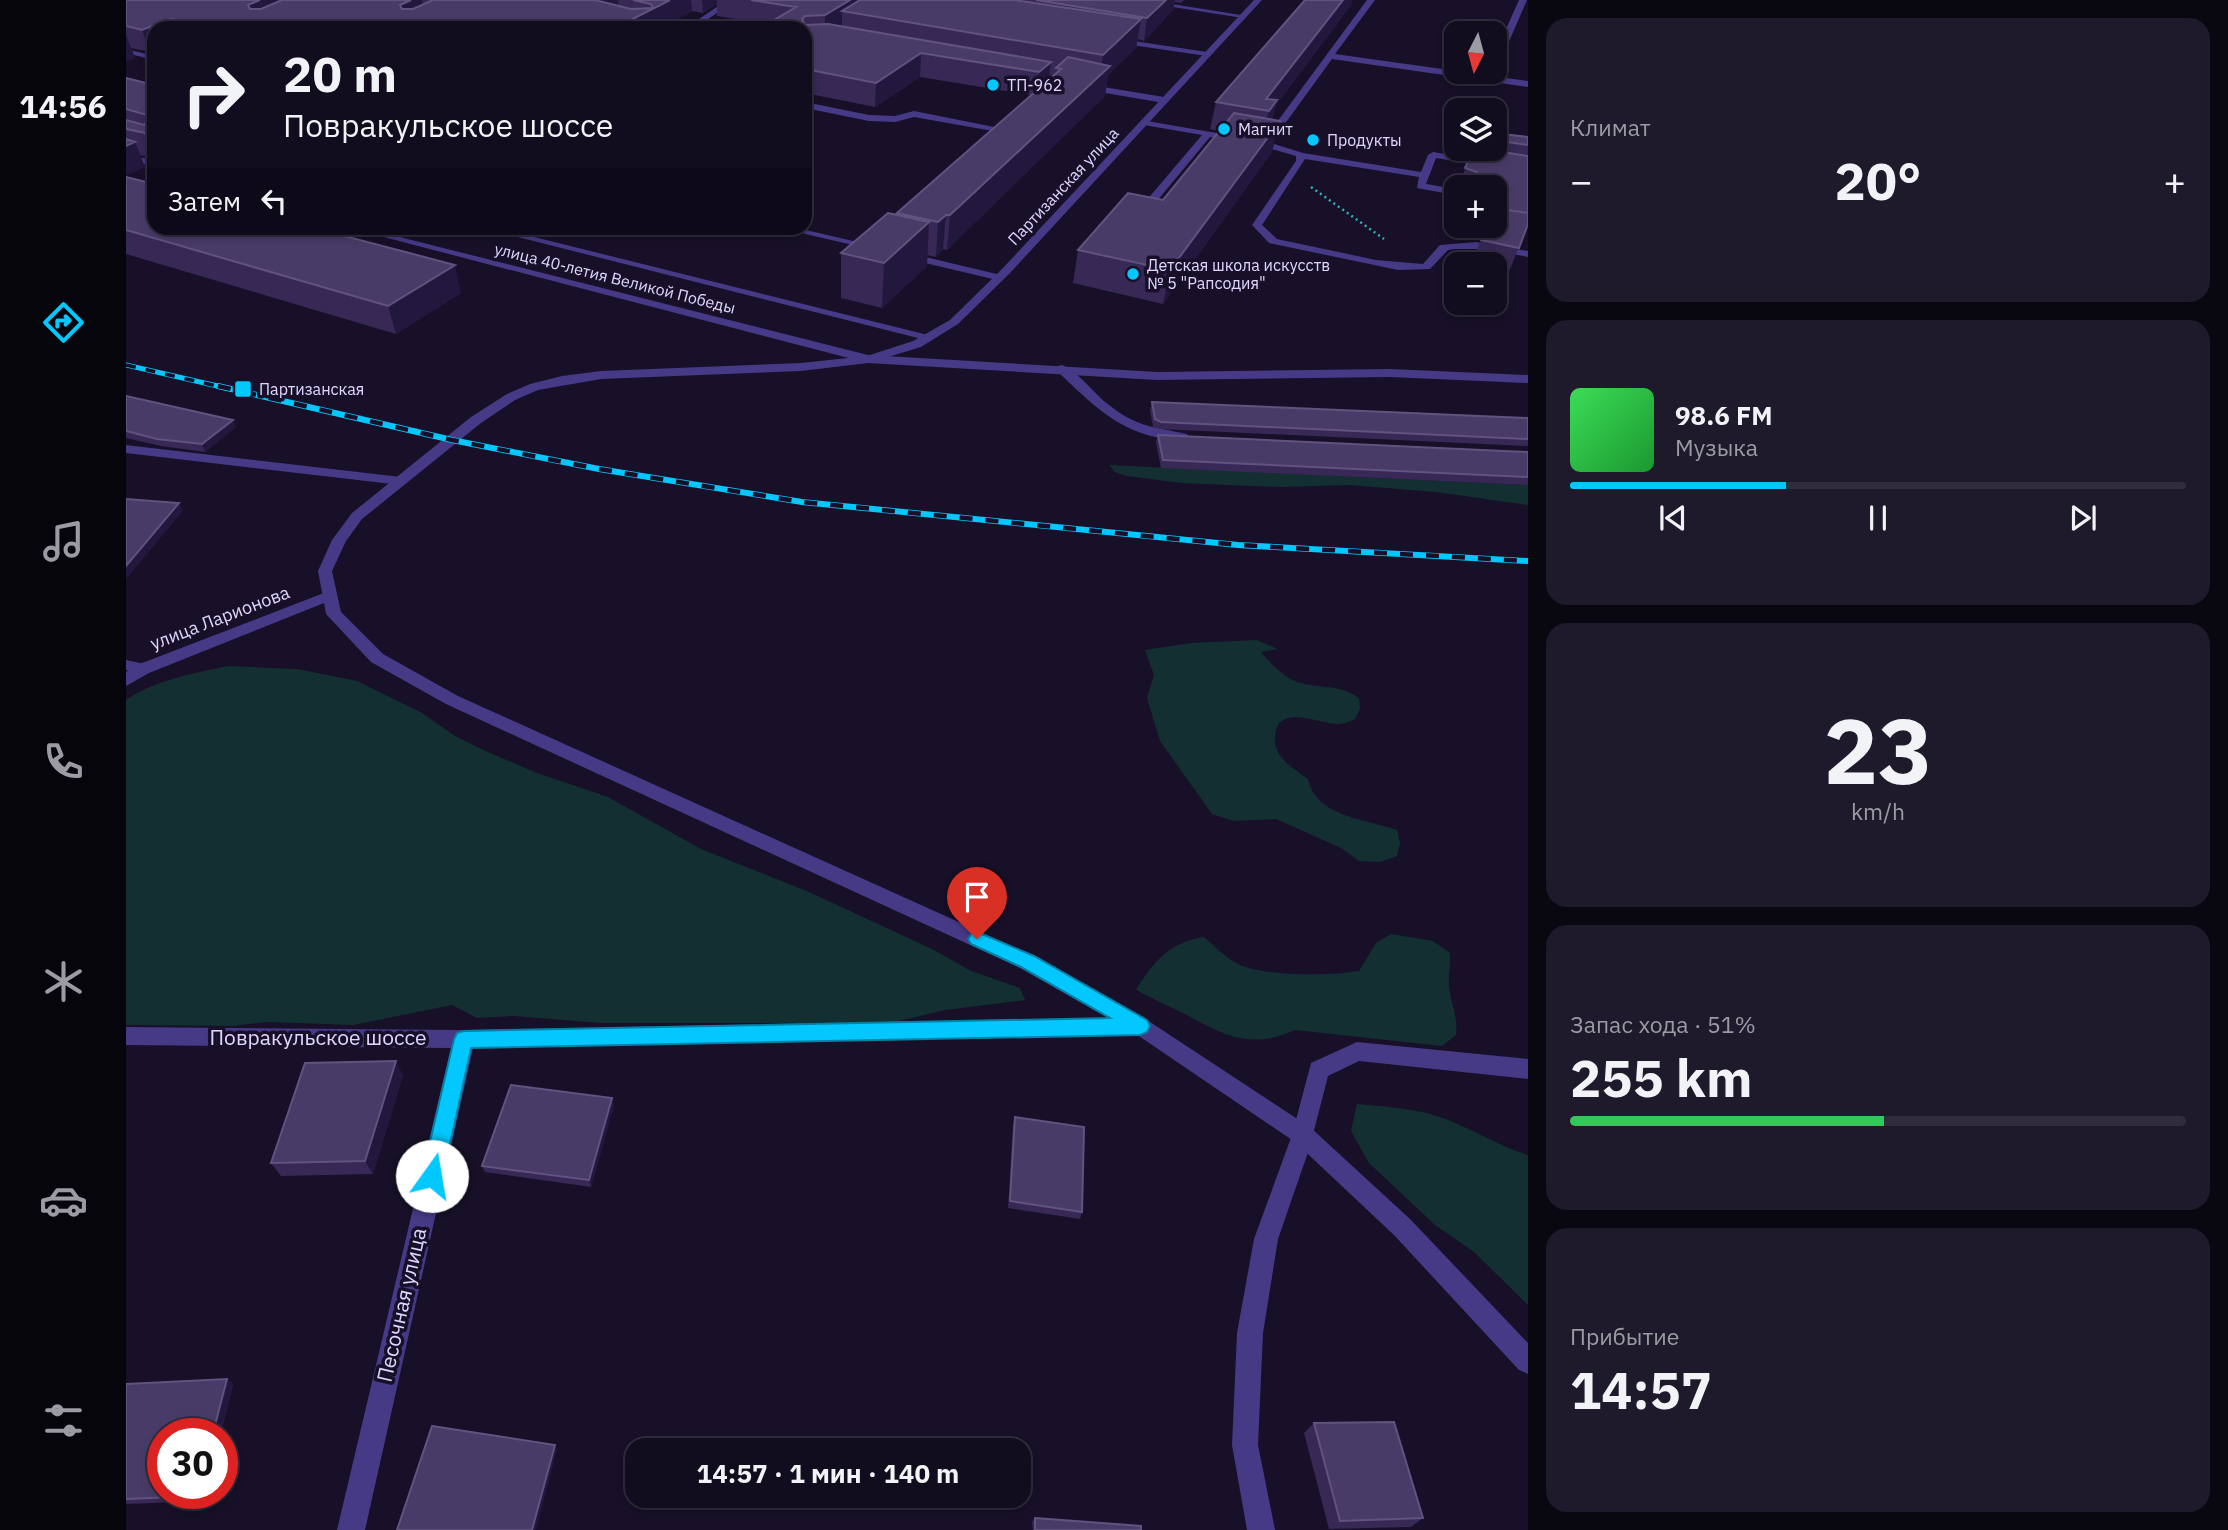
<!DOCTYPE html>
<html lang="ru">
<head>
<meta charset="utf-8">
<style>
	:root { --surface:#110c1e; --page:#1e1a2b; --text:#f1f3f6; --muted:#9c9ba4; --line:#302c3c; --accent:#02c8ff }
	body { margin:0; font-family:"IBM Plex Sans",sans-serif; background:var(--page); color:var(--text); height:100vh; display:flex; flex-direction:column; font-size:26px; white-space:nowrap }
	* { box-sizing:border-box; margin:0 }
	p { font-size:23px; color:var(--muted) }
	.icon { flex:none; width:38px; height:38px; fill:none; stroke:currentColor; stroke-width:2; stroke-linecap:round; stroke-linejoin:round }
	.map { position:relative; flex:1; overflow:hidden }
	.panel { display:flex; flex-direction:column; gap:18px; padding:18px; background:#090710; width:700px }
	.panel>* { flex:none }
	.hud { position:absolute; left:21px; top:21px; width:665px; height:214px; border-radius:21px; box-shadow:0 4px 10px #0003,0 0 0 2px var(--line); background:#110c1e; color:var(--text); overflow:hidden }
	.needle { width:46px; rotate:186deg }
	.fabs { position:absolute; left:1318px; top:21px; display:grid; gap:14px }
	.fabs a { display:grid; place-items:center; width:63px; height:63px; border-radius:14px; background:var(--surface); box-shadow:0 4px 10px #0003,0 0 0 2px var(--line); font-size:35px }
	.speed { position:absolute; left:21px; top:1418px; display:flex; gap:14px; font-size:35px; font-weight:700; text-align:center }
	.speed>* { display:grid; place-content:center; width:91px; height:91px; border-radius:50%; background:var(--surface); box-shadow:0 4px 10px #0003,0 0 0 2px var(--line); line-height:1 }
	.speed .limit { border:10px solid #d22; background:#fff; color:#111 }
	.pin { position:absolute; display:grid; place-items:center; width:60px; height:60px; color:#fff; margin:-72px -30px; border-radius:50% 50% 50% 0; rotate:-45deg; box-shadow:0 0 7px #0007 }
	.pin .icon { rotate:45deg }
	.me { position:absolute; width:77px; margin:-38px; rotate:13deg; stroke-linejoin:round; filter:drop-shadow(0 0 5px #0008) }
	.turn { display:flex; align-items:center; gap:24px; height:147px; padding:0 21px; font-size:32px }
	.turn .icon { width:91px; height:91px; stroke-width:2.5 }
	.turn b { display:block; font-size:49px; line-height:60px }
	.then { display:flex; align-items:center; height:66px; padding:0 21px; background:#0003; gap:14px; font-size:26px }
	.big { font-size:52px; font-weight:700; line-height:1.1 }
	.panel .tile { flex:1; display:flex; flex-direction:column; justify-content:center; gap:10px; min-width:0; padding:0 24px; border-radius:21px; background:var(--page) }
	.panel .dial { align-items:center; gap:0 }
	.dial b { font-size:91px; line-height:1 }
	.song { display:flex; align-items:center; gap:21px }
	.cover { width:84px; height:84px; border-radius:10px; background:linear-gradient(135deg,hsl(130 70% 55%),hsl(130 70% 35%)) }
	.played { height:7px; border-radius:4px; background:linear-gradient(90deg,var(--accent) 35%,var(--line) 35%) }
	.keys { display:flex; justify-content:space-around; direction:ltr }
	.heat { display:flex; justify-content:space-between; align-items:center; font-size:38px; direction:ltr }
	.charge { height:10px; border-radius:5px; background:linear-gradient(90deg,#34c759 51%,var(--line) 0) }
	.trip { position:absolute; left:499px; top:1438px; width:406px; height:70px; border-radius:21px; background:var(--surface); box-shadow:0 4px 10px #0003,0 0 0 2px var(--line); font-weight:700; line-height:70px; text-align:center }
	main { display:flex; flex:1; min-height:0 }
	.tab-bar { display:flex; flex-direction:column; width:126px; justify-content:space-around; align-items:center; background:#07050c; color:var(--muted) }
	.tab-bar .icon { width:49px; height:49px }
	.tab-bar .current { color:var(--accent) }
	.tab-bar b { font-size:32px; color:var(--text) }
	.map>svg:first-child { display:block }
	.green { fill:#132f32 }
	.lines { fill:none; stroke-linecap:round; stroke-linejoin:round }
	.path { stroke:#2fb3bb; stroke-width:2.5; stroke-dasharray:2 3.5; stroke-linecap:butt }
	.service { fill:#463a87; fill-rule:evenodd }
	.minor { fill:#463a87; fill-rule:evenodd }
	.tertiary { fill:#463a87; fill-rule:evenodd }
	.rail-far1-casing { stroke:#02c8ff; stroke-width:5 }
	.rail-casing { stroke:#02c8ff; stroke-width:6 }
	.rail-far1 { stroke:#171028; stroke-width:3.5; stroke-dasharray:10; stroke-linecap:butt }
	.rail { stroke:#171028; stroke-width:4.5; stroke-dasharray:13; stroke-linecap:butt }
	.wall { fill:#372856 }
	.shaded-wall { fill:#22173c }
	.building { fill:#493b68; stroke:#615380; stroke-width:2 }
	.route { fill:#02c8ff; stroke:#0182a6; stroke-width:2 }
	.poi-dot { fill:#02c8ff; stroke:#171028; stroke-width:2.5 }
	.labels { text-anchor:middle; stroke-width:7; stroke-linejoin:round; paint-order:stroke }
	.far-poi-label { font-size:16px; fill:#e0d6ff; stroke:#171028; text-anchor:start }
	.far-street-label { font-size:16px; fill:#e0d6ff; stroke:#171028 }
	.street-label { font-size:18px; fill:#e0d6ff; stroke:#171028 }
	.near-street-label { font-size:21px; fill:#e0d6ff; stroke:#171028 }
</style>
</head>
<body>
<main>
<nav class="tab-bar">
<b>14:56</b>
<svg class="icon current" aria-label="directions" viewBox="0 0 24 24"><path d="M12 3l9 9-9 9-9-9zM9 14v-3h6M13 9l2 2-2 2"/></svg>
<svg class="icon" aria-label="music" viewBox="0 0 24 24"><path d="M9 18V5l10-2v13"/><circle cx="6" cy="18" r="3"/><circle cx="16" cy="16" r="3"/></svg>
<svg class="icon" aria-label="phone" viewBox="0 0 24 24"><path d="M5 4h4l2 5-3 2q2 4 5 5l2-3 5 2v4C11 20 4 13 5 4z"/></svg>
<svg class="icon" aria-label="climate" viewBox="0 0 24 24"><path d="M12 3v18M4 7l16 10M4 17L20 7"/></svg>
<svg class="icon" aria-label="car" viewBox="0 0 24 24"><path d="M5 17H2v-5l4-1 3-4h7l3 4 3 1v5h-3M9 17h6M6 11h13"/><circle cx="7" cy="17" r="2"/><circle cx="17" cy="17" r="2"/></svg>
<svg class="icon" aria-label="filters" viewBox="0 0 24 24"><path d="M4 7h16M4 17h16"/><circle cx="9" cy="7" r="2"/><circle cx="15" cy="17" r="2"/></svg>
</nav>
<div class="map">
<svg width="1402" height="1530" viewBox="0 0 1402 1530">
	<rect width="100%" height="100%" fill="#171028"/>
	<!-- green -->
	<path class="green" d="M983,465l419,20v20l-92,-13 -87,-7 -68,2 -100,-4 -54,-7 -12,-4z
		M1131,640l21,9 -17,3c8,10 22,24 34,29 23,9 40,1 64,17l1,11 -5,10c-5,2 -11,5 -16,5 -18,1 -63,-23 -64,14 -1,20 18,30 33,41 8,38 58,40 89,51l3,13 -3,13 -17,6 -21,-1 -18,-13 -65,-29 -43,2 -21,-7 -52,-73 -13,-43 7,-23 -9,-25 46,-7z
		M102,666l69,3 60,12 65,32 33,23 26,13 56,24 71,24 93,52 108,43 125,58 37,21 49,17 5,12 -80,10 -54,13h-289l-89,-7 -36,2 -25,-13 -99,20 -85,-3 -35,4 -107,-1v-325c29,-20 68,-27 102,-34z
		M1265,934l42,7 17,12c1,11 -2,22 -1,33 2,19 9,29 7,49l-14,11 -147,-16c-47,21 -73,4 -114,-18 -15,-7 -30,-14 -45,-22 17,-28 34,-48 68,-53 9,8 19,18 30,25 25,15 95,14 125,9l17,-28z
		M1231,1104c30,3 62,4 91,16 28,11 51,26 80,35v150l-54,-53 -39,-27 -66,-62 -18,-32z"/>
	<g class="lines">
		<!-- path -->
		<path class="path" d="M1185,187l73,52"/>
		<!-- service -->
		<path class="service" d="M601,0h9l-41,28h-9z
			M1002,0h19l100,16 -4,2z
			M1241,0h8l-40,54 193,27v6l-196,-28 -61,84 32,10 118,19 7,-17 5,-3 95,15v6l-92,-15 -10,26 30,5 -1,6 -38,-7 2,-11 -114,-18 -43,66 15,14 99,21 47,4 17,-19 36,-3 52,9v6l-42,-8h-31l-7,1 -18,19 -32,1 -129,-27 -17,-18 44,-64v-5l-31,-9 -55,-10 -68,82h-8v-4l68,-80 -58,-10 -3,-1v-4l122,21z
			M1393,0h8l-29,67 -4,2v-13z
			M988,38l93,14 4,2 -4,2 -96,-14z
			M0,49l28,7v4l-28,-7z
			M959,84l79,13 4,3 -4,3 -82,-14z
			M679,102l64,13 26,1 19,-5 95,19 -5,3 -90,-16 -19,5 -26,-1 -64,-13z
			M356,228h16l438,109 -6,4z
			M654,228h17l82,19 -5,3z
			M778,252l97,23 2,2 -6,3 -97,-23v-4z
			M936,365c17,7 32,29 47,40 27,22 46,22 78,29l2,3c-7,5 -13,3 -21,2 -48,-5 -77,-36 -110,-67v-6z
			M0,445l275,32 7,4 -7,4 -275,-32z
			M0,660l23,5 2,4 -8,6 -17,-5z
			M1231,1042l171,17v20l-169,-18 -31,15 -17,66 -8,3 -8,-3 -3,-7 19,-72z"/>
		<!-- minor -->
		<path class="minor" d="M0,153l28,8v6l-28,-8z
			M223,228h15l504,127 289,17 233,-3 138,6v8l-138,-6 -233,3 -289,-17z
			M203,591l8,5 -3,3 -185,74 -23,13v-14l11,-7z
			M1014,1017l7,3 3,6 -3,6 -7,3 -667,13 -108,482h-28l114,-482 -325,-3v-18l338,3z
			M1177,1125l8,3 3,7 -36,104 -15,94 -5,112 17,85h-28l-15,-85 5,-112 17,-94 38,-104 3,-7z"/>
		<!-- tertiary -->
		<path class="tertiary" d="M1128,0h8l-252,273 -52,51 -37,23 -53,16 -67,8 -200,8 -63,11 -23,10 -34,23 -119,96 -16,22 -14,30 9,41 42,42 75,42 576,260 113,64 164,108 99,91 118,124v31l-9,-4 -125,-135 -99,-93 -162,-110 -113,-64 -574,-264 -75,-42 -45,-48 -8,-43 14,-31 20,-27 119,-96 36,-23 23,-10 32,-8 39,-5 200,-8 66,-7 46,-15 37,-21 52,-51z"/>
		<defs>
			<path id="rail-far1" d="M0,365l100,23"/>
			<path id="rail" d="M92,386l234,54 147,29 203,33 436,43 290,16"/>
		</defs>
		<!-- rail-far1 casing -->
		<use href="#rail-far1" class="rail-far1-casing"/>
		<!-- rail casing -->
		<use href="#rail" class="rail-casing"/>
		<!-- rail-far1 -->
		<use href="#rail-far1" class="rail-far1"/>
		<!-- rail -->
		<use href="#rail" class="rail"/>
	</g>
	<!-- wall -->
	<path class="wall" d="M0,0h1058l-3,3 -6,-1 -2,8 -29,31 -6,-2 -2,9 -28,27 -3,21 -158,154 -4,-1 -7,8 -9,-2v11l-45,42 -41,-10v-45l55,-39 1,-1 134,-118 -111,-18 -45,30 -70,-14v-65l-38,-4 -50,-8v-12l-14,9 -11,-2 -32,17h-506l-4,24 -19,-4 4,10 -9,3z
		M1179,0h47l-1,5 -75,100 -4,15v32l-109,152 -90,-21 5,-33 85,-50 56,-69 -9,-2 6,-27z
		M0,78l28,7v73l-14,-3 5,12 -19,8z
		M1368,133l34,4v87l-27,68 -7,-1v-27h-23l16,-38h7v-39h-36l15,-38h21z
		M0,177l335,116 -65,41 -270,-80z
		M0,396l107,24 3,7 -31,25 -44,-6 -35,-8z
		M1026,402l376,16v28l-368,-17 -7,-2 -3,-17z
		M1032,435l370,17v33l-367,-17 -5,-26z
		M277,1075l-30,99 -92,2 -10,-13z
		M486,1098l2,7 -23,82 -106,-15 -3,-6z
		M889,1117l67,95 -2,7 -72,-11 5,-84z
		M101,1379l6,5 -12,49h-58v60h44l-2,8 -79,3v-120z
		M1188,1423l109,95 -12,9 -82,2 -25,-96z
		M909,1518l106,12h-108l-1,-8z"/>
	<!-- shaded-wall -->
	<path class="shaded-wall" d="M134,0h59l-64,27 -7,-22z
		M285,0h11l3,17 -21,10 -4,-22z
		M469,0h23l1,8z
		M544,0h21l1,11 -32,17h-45z
		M576,0h15v4l-14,9z
		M724,0h35l-43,11v16l-17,10v-22z
		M1040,0h9l-2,10 -29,31 3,-23z
		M1217,0h9l-1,5 -75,100 -6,22 -8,11 7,-27 -3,-12z
		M45,19l3,9h-20v23l-4,1 -8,-22z
		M1015,19l-5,29 -28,27 -3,21 -158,154 3,-35 150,-140 3,-20z
		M0,35l9,23 -9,3z
		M795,53l-1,24 -45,30 1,-24z
		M925,62l-3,24 -12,10 3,-24z
		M1154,121l-8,31 -109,152 7,-34z
		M28,134v21l-7,-18z
		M9,142l10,25 -19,8v-29z
		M820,215l-3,34 -7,8 2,-35z
		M803,222l-2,44 -45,42 2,-45z
		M329,265l6,28 -65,41 -8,-28z
		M107,420l3,7 -31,25 -3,-8z
		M53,503l4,8 -57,68v-13z
		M270,1061l7,14 -30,99 -8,-13z
		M486,1098l2,7 -23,82 -2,-7z
		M101,1379l6,5 -12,49h-8z
		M429,1445l2,5 -21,80h-4z
		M73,1493h8l-2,8 -7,-5z"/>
	<!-- building -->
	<path class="building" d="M0,0h134l-12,5 2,4h11l21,-9h129l-11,5 2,4h11l20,-9h162l36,9 22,-1 -2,-4 -18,-4h37l-55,28h-401l-43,-9 -29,11 -16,-4z
		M625,0h99l-25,15 -20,1 -3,3 3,6 23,-1 223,38 -12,10 -118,-19 -45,30 -71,-14v-41h-45l36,-21z
		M734,0h154l127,19 -38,36 -261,-44z
		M910,0h130l-19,18z
		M1179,0h38l-77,99 11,1 -8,11 -53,-9z
		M942,57l42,9 -160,149h-4l-8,7 -41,-9 164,-144 -5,-1z
		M0,78l28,7v49l-7,3 -2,-4 -19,-4v-9l18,5 3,-3v-7l-21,-6z
		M1108,113l46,8 -110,149 -92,-20 50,-57 35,7z
		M1368,133l34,4v8l-34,-5z
		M0,139l9,3 -9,4z
		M1347,149h11l44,7v57l-34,-5 2,-5h-2v-16h-24l7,-15 -12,-4z
		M0,177l28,7v44h160l141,37 -67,41 -262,-76z
		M1368,208l34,5v11l-9,24 -38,-8 6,-14h7z
		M762,213l41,9 -45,41 -43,-10z
		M0,396l107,24 -31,24 -45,-5 -31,-8z
		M1026,402l376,16v21l-367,-17 -6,-3z
		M1032,435l370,17v25l-365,-17z
		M0,499l53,4 -53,63z
		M270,1061l-31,100 -94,2 34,-100z
		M385,1085l101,13 -23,82 -107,-14z
		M889,1117l69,10 -2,85 -72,-11z
		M101,1379l-14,54h-50v60h36l-1,3 -72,3v-115z
		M1268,1422l29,96 -83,3 -26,-98z
		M306,1426l123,19 -23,85h-135z
		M909,1518l106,8v4h-106z"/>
	<!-- route -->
	<path class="route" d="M851,932l57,24 113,64 3,6 -3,6 -7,3 -669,13 -28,128 -3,7 -8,3 -7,-3 -3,-7 32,-137 3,-6 7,-2 646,-13 -89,-51 -50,-23 -3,-5 3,-5z"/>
	<!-- markers -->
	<g class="poi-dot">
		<circle cx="867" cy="85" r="7"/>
		<circle cx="1098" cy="129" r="7"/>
		<circle cx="1187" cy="140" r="7"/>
		<circle cx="1007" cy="274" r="7"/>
		<rect x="108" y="380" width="18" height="18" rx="3.5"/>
	</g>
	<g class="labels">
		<!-- far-poi labels -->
		<g class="far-poi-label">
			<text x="881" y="91">ТП-962</text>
			<text x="1112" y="135">Магнит</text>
			<text x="1201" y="146">Продукты</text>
			<text x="1021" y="271">Детская школа искусств<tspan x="1021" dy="18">№ 5 "Рапсодия"</tspan></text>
			<text x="133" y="395">Партизанская</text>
		</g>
		<!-- far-street labels -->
		<g class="far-street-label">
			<text transform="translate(937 186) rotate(-47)" y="6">Партизанская улица</text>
			<text transform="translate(489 278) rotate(14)" y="6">улица 40-летия Великой Победы</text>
		</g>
		<!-- street labels -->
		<g class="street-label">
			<text transform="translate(94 618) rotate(-21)" y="6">улица Ларионова</text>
		</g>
		<!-- near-street labels -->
		<g class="near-street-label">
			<text x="192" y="1045">Повракульское шоссе</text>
			<text transform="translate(276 1305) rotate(-77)" y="7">Песочная улица</text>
		</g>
	</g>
</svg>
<div class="fabs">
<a><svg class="needle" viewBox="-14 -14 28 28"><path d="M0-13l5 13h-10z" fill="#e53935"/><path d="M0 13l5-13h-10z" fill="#9c9ba4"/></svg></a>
<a><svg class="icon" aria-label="layers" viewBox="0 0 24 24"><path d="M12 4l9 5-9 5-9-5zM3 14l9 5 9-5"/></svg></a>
<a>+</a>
<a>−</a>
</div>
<div class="speed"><div class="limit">30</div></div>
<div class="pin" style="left:851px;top:939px;background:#d93025"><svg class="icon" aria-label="arrive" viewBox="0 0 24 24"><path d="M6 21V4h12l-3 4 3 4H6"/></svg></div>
<svg class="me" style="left:306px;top:1176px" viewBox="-20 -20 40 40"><circle r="19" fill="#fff"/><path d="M0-13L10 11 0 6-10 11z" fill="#02c8ff"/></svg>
<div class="trip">14:57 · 1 мин · 140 m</div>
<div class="hud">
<div class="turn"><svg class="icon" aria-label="right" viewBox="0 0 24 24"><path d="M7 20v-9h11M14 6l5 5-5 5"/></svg><div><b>20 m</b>Повракульское шоссе</div></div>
<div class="then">Затем<svg class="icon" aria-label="left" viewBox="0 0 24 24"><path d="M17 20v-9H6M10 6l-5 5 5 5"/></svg></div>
</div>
</div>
<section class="panel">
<div class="tile"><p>Климат</p>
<div class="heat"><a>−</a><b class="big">20°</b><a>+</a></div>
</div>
<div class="tile">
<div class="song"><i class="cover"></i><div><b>98.6 FM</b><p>Музыка</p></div></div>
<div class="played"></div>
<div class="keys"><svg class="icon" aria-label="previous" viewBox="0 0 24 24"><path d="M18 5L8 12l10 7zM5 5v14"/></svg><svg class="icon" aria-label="pause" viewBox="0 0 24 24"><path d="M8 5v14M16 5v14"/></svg><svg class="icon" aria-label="next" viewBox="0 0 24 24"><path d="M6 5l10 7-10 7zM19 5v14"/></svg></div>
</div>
<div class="tile dial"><b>23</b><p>km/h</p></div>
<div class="tile"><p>Запас хода · 51%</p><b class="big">255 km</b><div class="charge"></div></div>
<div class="tile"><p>Прибытие</p><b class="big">14:57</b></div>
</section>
</main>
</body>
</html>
